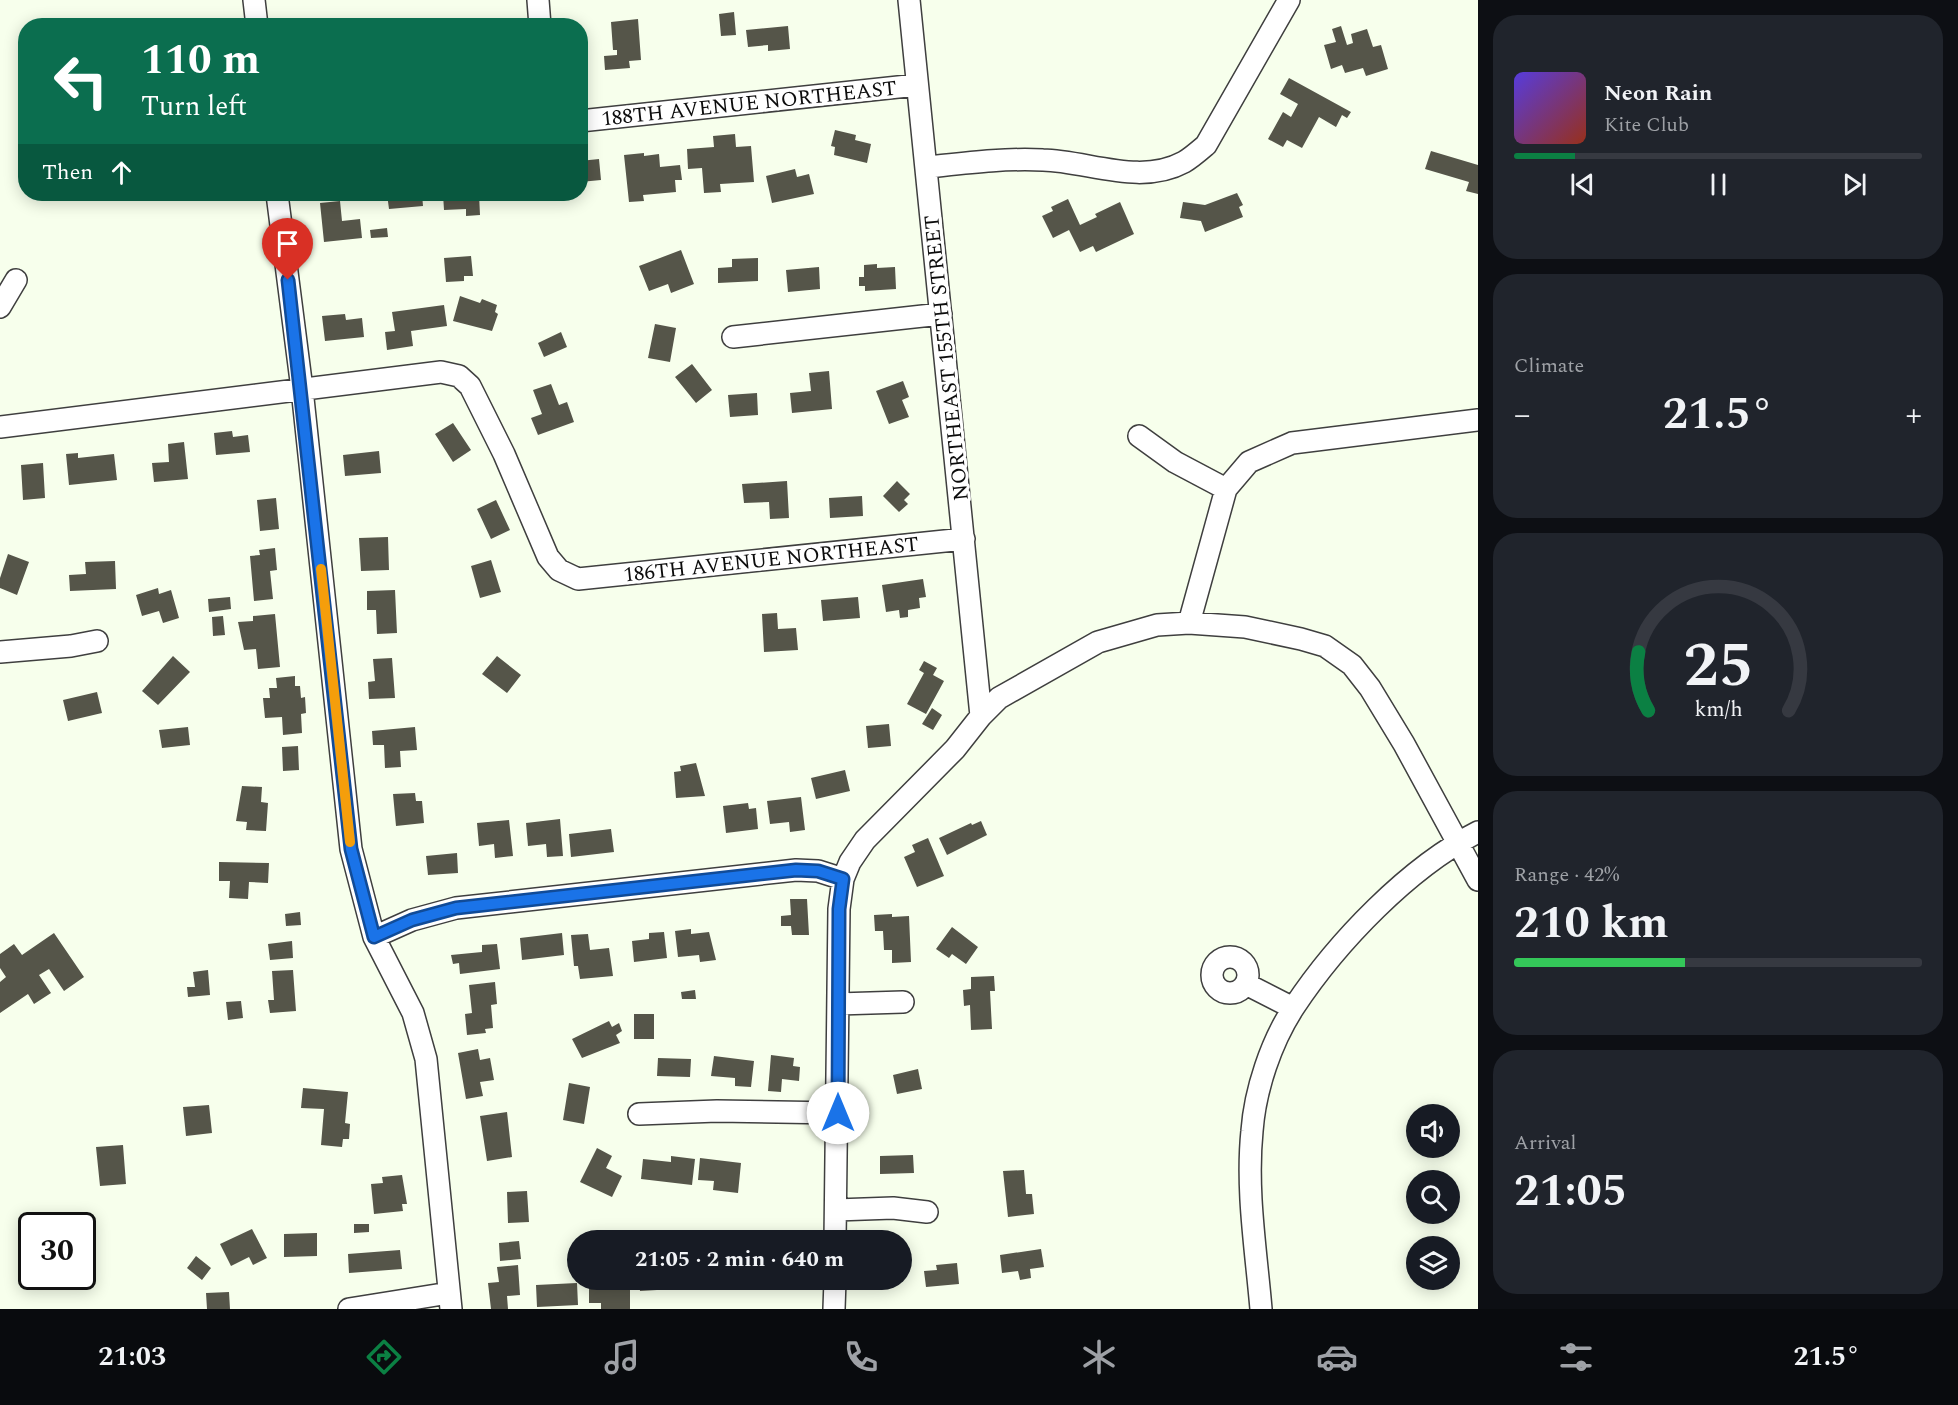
<!DOCTYPE html>
<html lang="en">
<head>
<meta charset="utf-8">
<style>
	:root { --surface:#171b24; --page:#20242c; --text:#f1f3f6; --muted:#9ea1a6; --line:#363941; --accent:#0b8043 }
	body { margin:0; font-family:Spectral,serif; background:var(--page); color:var(--text); height:100vh; display:flex; flex-direction:column; font-size:22px; white-space:nowrap }
	* { box-sizing:border-box; margin:0 }
	p { font-size:20px; color:var(--muted) }
	.icon { flex:none; width:33px; height:33px; fill:none; stroke:currentColor; stroke-width:2; stroke-linecap:round; stroke-linejoin:round }
	.map { position:relative; flex:1; overflow:hidden }
	.details { display:flex; flex-direction:column; gap:15px; padding:15px; background:#0d0f14; width:480px }
	.details>* { flex:none }
	.top-card { position:absolute; left:18px; top:18px; width:570px; height:183px; border-radius:24px; box-shadow:0 3px 15px #0003; background:#0b6e4f; color:#fff; overflow:hidden }
	.buttons { position:absolute; left:1406px; top:1104px; display:grid; gap:12px }
	.buttons a { display:grid; place-items:center; width:54px; height:54px; border-radius:50%; background:var(--surface); box-shadow:0 3px 15px #0003; font-size:30px }
	.speed { position:absolute; left:18px; top:1212px; display:flex; gap:12px; font-size:30px; font-weight:700; text-align:center }
	.speed>* { display:grid; place-content:center; width:78px; height:78px; border-radius:50%; background:var(--surface); box-shadow:0 3px 15px #0003; line-height:1 }
	.speed .limit { border:3px solid #111; border-radius:9px; background:#fff; color:#111 }
	.pin { position:absolute; display:grid; place-items:center; width:51px; height:51px; color:#fff; margin:-62px -26px; border-radius:50% 50% 50% 0; rotate:-45deg; box-shadow:0 0 6px #0007 }
	.pin .icon { rotate:45deg }
	.me { position:absolute; width:66px; margin:-33px; rotate:0deg; stroke-linejoin:round; filter:drop-shadow(0 0 4px #0008) }
	.turn { display:flex; align-items:center; gap:21px; height:126px; padding:0 24px; font-size:27px }
	.turn .icon { width:78px; height:78px; stroke-width:2.5 }
	.turn b { display:block; font-size:42px; line-height:51px }
	.then { display:flex; align-items:center; height:57px; padding:0 24px; background:#0003; gap:12px; font-size:22px }
	.big { font-size:45px; font-weight:700; line-height:1.1 }
	.details .tile { flex:1; display:flex; flex-direction:column; justify-content:center; gap:9px; min-width:0; padding:0 21px; border-radius:24px; background:var(--page) }
	.details .dial { align-items:center; gap:0 }
	.dial svg { height:156px; overflow:visible; fill:none; stroke:var(--line); stroke-width:7; stroke-linecap:round; text-anchor:middle }
	.dial text { fill:var(--text); stroke:none }
	.song { display:flex; align-items:center; gap:18px }
	.cover { width:72px; height:72px; border-radius:9px; background:linear-gradient(135deg,hsl(250 70% 55%),hsl(10 70% 35%)) }
	.played { height:6px; border-radius:3px; background:linear-gradient(90deg,var(--accent) 15%,var(--line) 15%) }
	.keys { display:flex; justify-content:space-around; direction:ltr }
	.heat { display:flex; justify-content:space-between; align-items:center; font-size:33px; direction:ltr }
	.charge { height:9px; border-radius:4px; background:linear-gradient(90deg,#34c759 42%,var(--line) 0) }
	.trip { position:absolute; left:567px; top:1230px; width:345px; height:60px; border-radius:30px; background:var(--surface); box-shadow:0 3px 15px #0003; font-weight:700; line-height:60px; text-align:center }
	.menu { display:flex; height:96px; justify-content:space-around; align-items:center; background:#090b0e; color:var(--muted) }
	.menu .icon { width:42px; height:42px }
	.menu .selected { color:var(--accent) }
	.menu b { font-size:27px; color:var(--text) }
	main { display:flex; flex:1; min-height:0 }
	.map>svg:first-child { display:block }
	.building { fill:#555549 }
	.lines { fill:none; stroke-linecap:round; stroke-linejoin:round }
	.minor-casing { stroke:#3f3f3f; stroke-width:24 }
	.minor { stroke:#fff; stroke-width:21 }
	.route-casing { stroke:#114b97; stroke-width:15 }
	.route { stroke:#1a73e8; stroke-width:10 }
	.slow { stroke:#f59e0b; stroke-width:10 }
	.labels { text-anchor:middle; stroke-width:6; stroke-linejoin:round; paint-order:stroke }
	.street-label { font-size:21px; fill:#0c0c0c; stroke:#fff }
</style>
</head>
<body>
<main>
<div class="map">
<svg width="1478" height="1309" viewBox="0 0 1478 1309">
	<rect width="100%" height="100%" fill="#f7ffec"/>
	<!-- building -->
	<path class="building" d="M734,12l2,23 -15,1 -2,-22z
		M638,19l3,41 -12,1 1,7 -25,2 -1,-14 13,-1v-5h-4l-2,-28z
		M788,26l2,23 -22,2v-6l-20,2 -2,-17z
		M1341,26l6,19 6,-2 -2,-9 16,-5 6,18 8,-2 7,24 -22,7 -3,-8 -18,5 -3,-8 -11,4 -7,-24 12,-3 -4,-13z
		M1289,78l62,34 -4,6 -5,-3 -6,12 -17,-10 -17,31 -15,-8 -4,7 -15,-8 15,-27 8,5 7,-13 -18,-10z
		M835,130l21,5 -1,5 16,4 -4,19 -33,-8 1,-8 -4,-1z
		M735,134l1,13 15,-1 3,36 -34,2 1,8 -17,1 -2,-25 -14,1 -1,-20 27,-2 -1,-11z
		M1431,151l47,14v29l-12,-3 3,-9 -44,-13z
		M644,153v3l15,-2 1,13 20,-2 2,15h-7l1,12 -33,3 1,6 -15,1 -5,-47z
		M599,159l2,21 -21,2v-21z
		M795,169l2,8 12,-3 5,20 -42,9 -6,-27z
		M1237,193l6,12 -4,2 4,10 -38,15 -4,-11 -21,-3 3,-16 22,3z
		M387,194h35l1,12 -34,3z
		M443,194h36l1,21 -14,1v-7l-22,1z
		M1068,199l12,26 17,-8 -2,-3 25,-12 14,32 -38,18 -3,-6 -13,6 -11,-22 -16,8 -11,-22 11,-5 -2,-4z
		M340,201l2,20 18,-2 2,19 -38,4 -4,-39z
		M387,228l1,9 -17,1 -1,-8z
		M681,250l13,34 -23,9 -3,-9 -19,7 -10,-25z
		M471,256l2,20h-9v5l-18,1 -2,-24z
		M758,258v23l-40,2v-15l14,-1v-8z
		M877,264v4l18,-1 1,22 -31,2v-5h-6v-9h5v-12z
		M819,267l1,22 -32,3 -2,-22z
		M460,296l20,7 2,-4 15,6 -2,7 3,2 -6,17 -39,-10z
		M444,305l3,21 -36,5 2,15 -26,4 -2,-18 10,-1 -3,-19z
		M345,314l1,6 16,-2 2,19 -39,4 -3,-25z
		M655,324l21,4 -6,34 -22,-4z
		M561,332l6,15 -23,10 -6,-14z
		M692,364l20,26 -16,13 -21,-26z
		M829,371l3,38 -40,4 -2,-20 21,-2 -2,-18z
		M903,381l6,16 -7,3 7,17 -20,7 -13,-33z
		M551,384l8,21 8,-3 7,20 -36,13 -7,-17 11,-4 -9,-24z
		M757,393l1,22 -28,2 -2,-22z
		M453,423l18,27 -18,12 -18,-28z
		M232,431l1,6 15,-2 2,17 -34,3 -2,-22z
		M184,442l4,37 -34,3 -2,-19 17,-1 -1,-18z
		M379,451l2,22 -36,3 -2,-21z
		M78,453v5l36,-4 3,26 -48,5 -3,-31z
		M43,463l2,35 -22,2 -2,-35z
		M787,481l2,37 -19,1 -1,-17 -25,1 -2,-19z
		M897,481l13,13 -6,6 4,4 -9,8 -16,-16z
		M862,496l1,20 -33,2 -1,-20z
		M276,498l3,31 -19,2 -3,-31z
		M496,500l14,30 -19,9 -14,-30z
		M388,537l1,33 -28,1 -2,-33z
		M275,548l2,22 -7,1 3,28 -19,2 -4,-45 10,-1 -1,-5z
		M8,554l21,8 -12,33 -17,-7v-10z
		M491,560l10,32 -21,6 -9,-32z
		M115,561l1,28 -46,2 -1,-16 17,-1 -1,-12z
		M923,579l3,18 -7,1 1,10 -12,2v7l-8,1 -1,-8 -13,2 -4,-27z
		M158,588l1,6 12,-4 8,28 -16,5 -4,-12 -17,5 -6,-21z
		M395,590l2,43 -20,1 -1,-24h-9v-19z
		M230,597l1,12 -22,3 -1,-13z
		M858,597l2,21 -37,3 -2,-21z
		M777,613l1,16 18,-1 2,22 -34,2 -2,-38z
		M275,614l5,53 -22,2 -2,-20 -12,1 -6,-28 15,-1v-5z
		M223,616l2,19 -12,1 -1,-19z
		M173,656l17,16 -32,33 -16,-14z
		M497,656l24,19 -14,18 -25,-19z
		M392,658l3,40 -26,1 -1,-17 7,-1 -2,-22z
		M924,661l13,7 -4,7 11,6 -18,33 -19,-10 17,-31 -5,-3z
		M295,676v10h5l1,12 4,-1 1,16 -5,1 1,19 -19,2 -1,-18 -17,1 -2,-20h7l-1,-10h8l-1,-10z
		M97,692l5,21 -34,8 -5,-21z
		M932,708l10,7 -9,15 -11,-6z
		M889,724l2,22 -23,2 -2,-22z
		M188,727l2,18 -28,3 -3,-18z
		M415,727l2,23 -17,1 1,16 -16,1 -1,-23h-11l-1,-14z
		M298,746l1,24 -16,1 -1,-24z
		M696,763l9,33 -29,2 -2,-26 7,-1 -1,-5z
		M845,770l5,21 -34,8 -5,-21z
		M242,786l20,1 -1,15 7,1 -2,28 -20,-1 1,-8 -11,-1z
		M415,793l1,8h6l2,22 -28,3 -3,-32z
		M801,797l4,33 -15,2 -1,-10 -19,2 -3,-23z
		M748,803l1,6 7,-1 2,21 -32,4 -3,-27z
		M560,819l3,37 -16,1 -1,-13 -18,2 -2,-23z
		M509,820l4,36 -18,2 -1,-14 -15,2 -2,-23z
		M981,821l6,14 -40,20 -8,-17 32,-15 1,2z
		M611,829l3,23 -43,5 -2,-23z
		M928,838l16,38 -27,11 -13,-30 11,-5 -3,-7z
		M457,853l1,20 -30,2 -2,-19z
		M219,862l50,1 -1,20 -19,-1 -1,17 -19,-1 1,-17h-11z
		M790,899h17l2,36h-17l-1,-9h-10v-10l10,-1z
		M300,912l1,13 -15,1 -1,-12z
		M892,914v3l17,-1 2,46 -19,1v-13h-8l-1,-19h-8l-1,-16z
		M952,927l26,20 -12,17 -14,-10 -3,4 -13,-9z
		M691,929v5l18,-2 7,28 -16,2 -1,-7 -21,2 -3,-26z
		M664,932l3,26 -33,4 -2,-21 17,-2v-6z
		M54,933l30,44 -20,14 -15,-22 -10,6 12,18 -17,11 -6,-10 -28,19v-31l6,-5 -6,-9v-14l14,-10 8,11z
		M562,933l2,22 -42,5 -2,-22z
		M588,934l2,16 19,-2 4,28 -33,3 -2,-13h-4l-3,-31z
		M292,941l1,17 -23,2 -2,-16z
		M497,944l3,25 -40,5 -1,-11 -6,1 -2,-9 31,-3v-7z
		M208,970l2,25 -22,2 -1,-10h8l-2,-15z
		M293,970l3,41 -26,2 -2,-13h6l-2,-29z
		M994,976l1,15h-5l2,38 -21,1 -1,-25 -6,1 -1,-16 8,-1v-12z
		M495,982l2,22 -6,1 2,23 -8,1 1,4 -19,2 -2,-21 7,-1 -3,-28z
		M695,990l1,9h-14l-1,-7z
		M241,1001l2,17 -15,2 -2,-18z
		M634,1014h20v25h-20z
		M609,1021l3,6 7,-4 3,8 -6,4 4,8 -38,15 -10,-19z
		M478,1049l2,11 10,-2 4,22 -14,2 3,14 -17,3 -8,-46z
		M771,1055l23,3 -1,8 7,1 -1,14 -17,-2 -1,13 -13,-1z
		M714,1056l40,5 -3,26 -16,-1v-8l-24,-2z
		M658,1058l33,1 -1,18 -33,-1z
		M918,1069l4,20 -25,5 -4,-19z
		M569,1083l21,4 -6,37 -21,-4z
		M303,1088l45,4 -3,31 5,1 -1,15h-6l-1,8 -21,-2 3,-36 -23,-1z
		M209,1105l3,28 -26,3 -3,-29z
		M507,1112l5,45 -25,4 -7,-45z
		M123,1145l3,39 -26,2 -4,-39z
		M597,1148l15,8 -6,12 16,8 -10,21 -32,-15z
		M913,1155l1,18 -34,1v-18z
		M671,1156l24,3 -3,26 -51,-6 2,-20 28,3z
		M700,1158l41,5 -3,30 -25,-3 1,-9 -16,-1z
		M1024,1170l2,24h6l2,20 -26,3 -5,-46z
		M402,1175l5,29h-5l1,7 -29,3 -3,-30 12,-1 -1,-6z
		M527,1191l2,31 -21,1 -1,-31z
		M354,1224h15v8l-15,1z
		M252,1229l15,29 -14,7 -4,-8 -18,9 -11,-22z
		M317,1233v23l-33,1v-23z
		M804,1235v5h-33v-4z
		M519,1241l2,18 -21,2 -1,-18z
		M1041,1249l3,18 -14,2 1,9 -11,2 -2,-9 -16,2 -2,-18z
		M400,1250l2,19 -53,4 -1,-19z
		M196,1256l15,12 -9,12 -15,-12z
		M957,1263l2,21 -33,3 -2,-16 13,-1 -1,-5z
		M518,1265l2,30 -13,1 1,13h-17l-3,-26 11,-1 -2,-15z
		M639,1280h18v10l-17,1z
		M720,1280h19v4h-19z
		M781,1280h18v5h-17z
		M577,1283l1,22 -41,2 -1,-22z
		M589,1286h41v23h-29v-6h-12z
		M229,1292l1,17h-23l-1,-16z"/>
	<g class="lines">
		<defs>
			<path id="minor" d="M254,0l3,26
				M538,0l2,26
				M909,0l72,716
				M580,121l337,-36
				M928,167c38,-4 76,-9 115,-7 45,1 97,26 141,2 7,-4 15,-11 22,-17l83,-145
				M277,194l25,195 49,460 23,88 39,76 13,46 25,250
				M0,307l16,-27
				M733,337l208,-23
				M0,427l441,-55 18,4 11,10 34,68 44,103 11,13 19,9 386,-40
				M1139,436l36,26 51,27
				M1189,623l37,-134 23,-27 43,-19 186,-23
				M0,652l71,-6 26,-5
				M374,937l38,-17 44,-12 340,-38 22,1 25,8
				M1212 975a18 18 0 1 1 36 0a18 18 0 1 1-36 0Z
				M1246,984l47,24
				M838,1004l65,-2
				M639,1114l78,-3 121,2
				M836,1210l57,-2 34,4
				M835,1240l4,-331 4,-30 7,-17 15,-22 90,-91 26,-33 18,-18 99,-56 59,-17 32,-2 56,4 56,12 24,7 27,19 18,23 34,56 74,136
				M349,1309l100,-16
				M834,1309l1,-29
				M1261,1309c-5,-59 -15,-119 -9,-178 3,-41 19,-89 42,-124 43,-65 115,-140 184,-175"/>
		</defs>
		<!-- minor casing -->
		<use href="#minor" class="minor-casing"/>
		<!-- minor -->
		<use href="#minor" class="minor"/>
	</g>
	<g class="lines">
		<defs>
			<path id="route" d="M288,280l63,569 23,88 38,-17 44,-12 340,-38 22,1 25,8 -4,30 -1,204"/>
		</defs>
		<!-- route casing -->
		<use href="#route" class="route-casing"/>
		<!-- route -->
		<use href="#route" class="route"/>
		<!-- slow -->
		<path class="slow" d="M321,569l29,273"/>
	</g>
	<g class="labels">
		<!-- street labels -->
		<g class="street-label">
			<text transform="translate(749 103) rotate(-6)" y="7">188TH AVENUE NORTHEAST</text>
			<text transform="translate(946 358) rotate(-96)" y="7">NORTHEAST 155TH STREET</text>
			<text transform="translate(771 559) rotate(-6)" y="7">186TH AVENUE NORTHEAST</text>
		</g>
	</g>
</svg>
<div class="buttons">
<a><svg class="icon" aria-label="sound" viewBox="0 0 24 24"><path d="M4 9h4l5-4v14l-5-4H4zM17 9q2 3 0 6"/></svg></a>
<a><svg class="icon" aria-label="search" viewBox="0 0 24 24"><circle cx="10" cy="10" r="6"/><path d="M15 15l6 6"/></svg></a>
<a><svg class="icon" aria-label="layers" viewBox="0 0 24 24"><path d="M12 4l9 5-9 5-9-5zM3 14l9 5 9-5"/></svg></a>
</div>
<div class="speed"><div class="limit">30</div></div>
<div class="pin" style="left:288px;top:280px;background:#d93025"><svg class="icon" aria-label="arrive" viewBox="0 0 24 24"><path d="M6 21V4h12l-3 4 3 4H6"/></svg></div>
<svg class="me" style="left:838px;top:1113px" viewBox="-20 -20 40 40"><circle r="19" fill="#fff"/><path d="M0-13L10 11 0 6-10 11z" fill="#1a73e8"/></svg>
<div class="trip">21:05 · 2 min · 640 m</div>
<div class="top-card">
<div class="turn"><svg class="icon" aria-label="left" viewBox="0 0 24 24"><path d="M17 20v-9H6M10 6l-5 5 5 5"/></svg><div><b>110 m</b>Turn left</div></div>
<div class="then">Then<svg class="icon" aria-label="ahead" viewBox="0 0 24 24"><path d="M12 20V5M6 11l6-6 6 6"/></svg></div>
</div>
</div>
<section class="details">
<div class="tile">
<div class="song"><i class="cover"></i><div><b>Neon Rain</b><p>Kite Club</p></div></div>
<div class="played"></div>
<div class="keys"><svg class="icon" aria-label="previous" viewBox="0 0 24 24"><path d="M18 5L8 12l10 7zM5 5v14"/></svg><svg class="icon" aria-label="pause" viewBox="0 0 24 24"><path d="M8 5v14M16 5v14"/></svg><svg class="icon" aria-label="next" viewBox="0 0 24 24"><path d="M6 5l10 7-10 7zM19 5v14"/></svg></div>
</div>
<div class="tile"><p>Climate</p>
<div class="heat"><a>−</a><b class="big">21.5°</b><a>+</a></div>
</div>
<div class="tile dial"><svg viewBox="0 0 100 80">
<path d="M14 69A42 42 0 1 1 86 69"/>
<path d="M14 69A42 42 0 0 1 9 39" stroke="#0b8043"/>
<text x="50" y="56" font-size="32" font-weight="700">25</text>
<text x="50" y="72" font-size="11">km/h</text>
</svg></div>
<div class="tile"><p>Range · 42%</p><b class="big">210 km</b><div class="charge"></div></div>
<div class="tile"><p>Arrival</p><b class="big">21:05</b></div>
</section>
</main>
<nav class="menu">
<b>21:03</b>
<svg class="icon selected" aria-label="directions" viewBox="0 0 24 24"><path d="M12 3l9 9-9 9-9-9zM9 14v-3h6M13 9l2 2-2 2"/></svg>
<svg class="icon" aria-label="music" viewBox="0 0 24 24"><path d="M9 18V5l10-2v13"/><circle cx="6" cy="18" r="3"/><circle cx="16" cy="16" r="3"/></svg>
<svg class="icon" aria-label="phone" viewBox="0 0 24 24"><path d="M5 4h4l2 5-3 2q2 4 5 5l2-3 5 2v4C11 20 4 13 5 4z"/></svg>
<svg class="icon" aria-label="climate" viewBox="0 0 24 24"><path d="M12 3v18M4 7l16 10M4 17L20 7"/></svg>
<svg class="icon" aria-label="car" viewBox="0 0 24 24"><path d="M5 17H2v-5l4-1 3-4h7l3 4 3 1v5h-3M9 17h6M6 11h13"/><circle cx="7" cy="17" r="2"/><circle cx="17" cy="17" r="2"/></svg>
<svg class="icon" aria-label="filters" viewBox="0 0 24 24"><path d="M4 7h16M4 17h16"/><circle cx="9" cy="7" r="2"/><circle cx="15" cy="17" r="2"/></svg>
<b>21.5°</b>
</nav>
</body>
</html>
